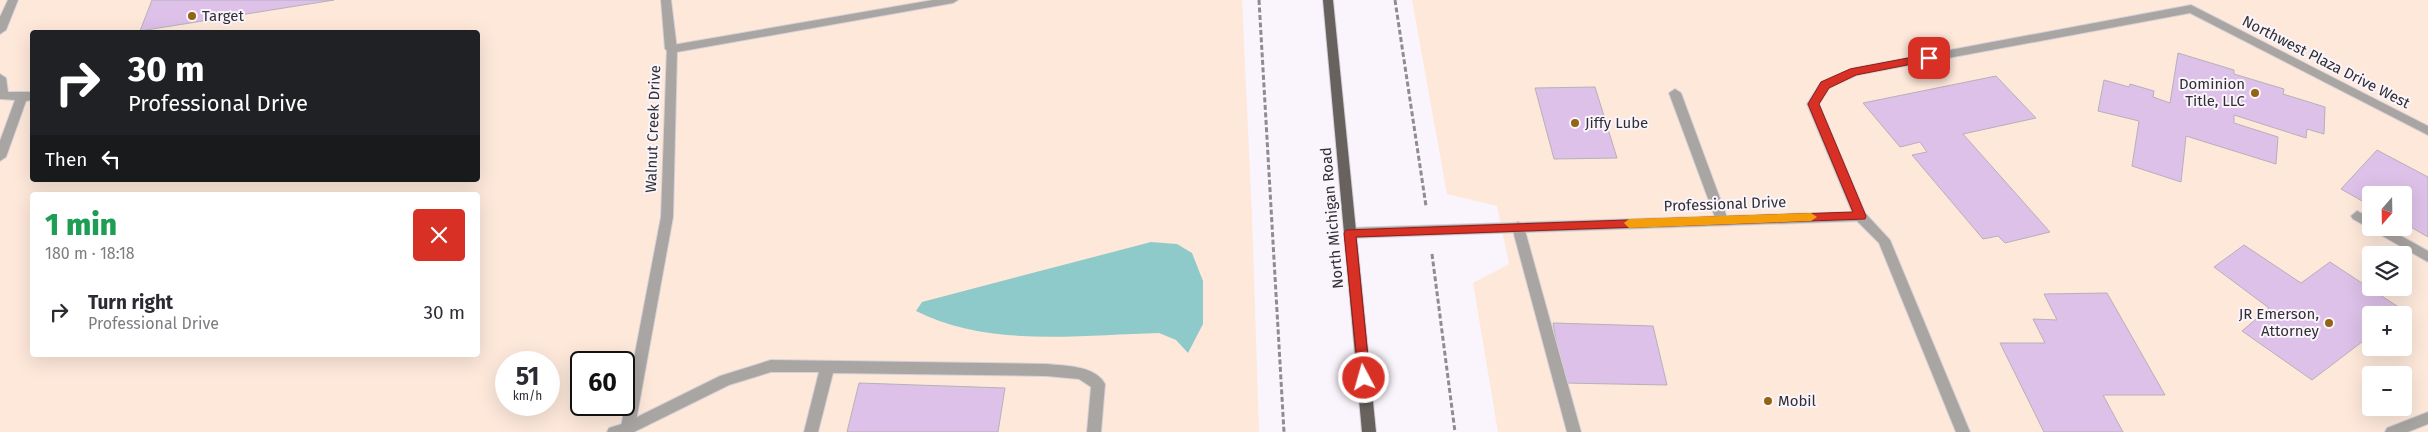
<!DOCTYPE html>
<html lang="en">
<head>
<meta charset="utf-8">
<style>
  :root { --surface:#fff; --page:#f2f2f3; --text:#2b2b33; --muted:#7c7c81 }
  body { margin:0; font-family:"Fira Sans",sans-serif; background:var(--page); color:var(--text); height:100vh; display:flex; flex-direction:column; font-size:19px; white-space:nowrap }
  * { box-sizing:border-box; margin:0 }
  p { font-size:16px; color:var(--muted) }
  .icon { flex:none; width:28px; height:28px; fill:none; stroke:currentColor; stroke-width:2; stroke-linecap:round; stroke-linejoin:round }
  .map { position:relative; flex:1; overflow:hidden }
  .drawer { position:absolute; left:30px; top:192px; width:450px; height:165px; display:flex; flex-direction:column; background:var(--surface); border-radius:5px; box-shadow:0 5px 20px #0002 }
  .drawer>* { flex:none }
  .top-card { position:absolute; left:30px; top:30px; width:450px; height:152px; border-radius:5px; box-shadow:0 5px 20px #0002; background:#202124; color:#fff; overflow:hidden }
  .needle { width:32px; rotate:200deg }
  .fabs { position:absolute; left:2362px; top:186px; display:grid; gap:10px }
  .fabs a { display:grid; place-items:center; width:50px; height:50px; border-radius:5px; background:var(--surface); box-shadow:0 5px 20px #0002; font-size:25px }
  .speed { position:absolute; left:495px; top:351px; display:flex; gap:10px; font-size:25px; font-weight:700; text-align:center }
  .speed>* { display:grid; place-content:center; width:65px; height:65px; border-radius:50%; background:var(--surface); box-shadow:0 5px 20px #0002; line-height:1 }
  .speed small { font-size:12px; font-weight:400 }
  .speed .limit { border:2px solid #111; border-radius:8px; background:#fff; color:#111 }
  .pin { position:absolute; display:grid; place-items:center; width:42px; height:42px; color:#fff; margin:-21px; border-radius:10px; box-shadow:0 2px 8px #0006 }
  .me { position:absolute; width:55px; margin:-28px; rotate:354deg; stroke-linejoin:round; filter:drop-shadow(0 0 4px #0008) }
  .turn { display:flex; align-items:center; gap:18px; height:105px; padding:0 15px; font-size:22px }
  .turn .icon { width:65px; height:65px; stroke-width:2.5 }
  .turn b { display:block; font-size:35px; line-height:42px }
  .then { display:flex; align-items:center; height:48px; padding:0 15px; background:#0003; gap:10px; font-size:19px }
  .round { display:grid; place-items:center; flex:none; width:52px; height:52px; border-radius:5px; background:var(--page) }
  .head { display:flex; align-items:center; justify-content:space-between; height:85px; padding:0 15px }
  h1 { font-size:30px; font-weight:800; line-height:38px; color:#1e9e55 }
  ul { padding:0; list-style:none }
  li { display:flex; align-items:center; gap:15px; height:70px; padding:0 15px }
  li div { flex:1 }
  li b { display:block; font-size:19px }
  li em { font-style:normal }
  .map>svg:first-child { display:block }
  .commercial { fill:#fde8da; fill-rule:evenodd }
  .water { fill:#8fcaca }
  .building { fill:#ddc1e8; stroke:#b6b1b8 }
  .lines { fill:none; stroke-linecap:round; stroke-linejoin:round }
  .lane-casing { stroke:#d6d1d8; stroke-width:2 }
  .street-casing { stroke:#d6d1d8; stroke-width:2 }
  .primary-casing { stroke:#d6d1d8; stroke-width:2 }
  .path { stroke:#8f8b90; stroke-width:3; stroke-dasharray:5 2.5; stroke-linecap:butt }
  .lane { fill:#a9a5a3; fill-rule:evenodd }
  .street { fill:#a9a5a3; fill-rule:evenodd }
  .primary { fill:#68625f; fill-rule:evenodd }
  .route { fill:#d93025; stroke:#8d1f18 }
  .slow { fill:#f59e0b }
  .poi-dot { fill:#936413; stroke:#faf5fc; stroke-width:2 }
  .labels { text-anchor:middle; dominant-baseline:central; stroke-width:4; stroke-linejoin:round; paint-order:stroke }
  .poi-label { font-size:15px; fill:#312f32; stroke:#faf5fc; text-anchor:start }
  .street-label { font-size:15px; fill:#312f32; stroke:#faf5fc }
</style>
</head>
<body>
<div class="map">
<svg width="2428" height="432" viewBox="0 0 2428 432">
  <rect width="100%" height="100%" fill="#faf5fc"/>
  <path class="commercial" d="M 0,0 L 1242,0 L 1252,215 L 1259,432 L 0,432 ZM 32,32 L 478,32 L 478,180 L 32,180 ZM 32,195 L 478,195 L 478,355 L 32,355 ZM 506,362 L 549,362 L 549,405 L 506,405 ZM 581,362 L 624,362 L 624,405 L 581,405 Z
    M 1412,0 L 2428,0 L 2428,432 L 1498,432 L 1473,283 L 1509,264 L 1497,206 L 1447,194 ZM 2371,195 L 2404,195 L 2404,228 L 2371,228 ZM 2371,255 L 2404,255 L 2404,288 L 2371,288 ZM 2371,315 L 2404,315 L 2404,348 L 2371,348 ZM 2371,375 L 2404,375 L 2404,408 L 2371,408 Z"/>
  <path class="water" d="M 1151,242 L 1177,244 L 1192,253 L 1203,281 L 1203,324 L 1188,353 L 1176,340 L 1159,333 C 1080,335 989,348 916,311 L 922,302 Z"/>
  <path class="building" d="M 152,0 L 334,0 L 140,31 Z
    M 2178,53 L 2234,70 L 2234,74 L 2284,89 L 2283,94 L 2325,107 L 2324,134 L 2307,129 L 2306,138 L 2234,115 L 2234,123 L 2278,137 L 2276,164 L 2186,136 L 2181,182 L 2132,166 L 2139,121 L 2098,111 L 2104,80 L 2129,87 L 2130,84 L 2154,91 L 2153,97 L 2170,103 Z
    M 1996,76 L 2036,118 L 1963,134 L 2050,232 L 2005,243 L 1998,236 L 1983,239 L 1912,155 L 1927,152 L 1920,142 L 1900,147 L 1863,103 Z
    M 1595,87 L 1617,158 L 1554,159 L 1535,88 Z
    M 2377,150 L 2428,177 L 2428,237 L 2404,223 L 2404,195 L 2371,195 L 2371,206 L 2341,189 Z
    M 2244,245 L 2301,283 L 2330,262 L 2403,310 L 2397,315 L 2371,315 L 2371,335 L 2312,380 L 2242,331 L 2269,308 L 2214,267 Z
    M 2107,293 L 2165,395 L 2103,395 L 2123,432 L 2044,432 L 2000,343 L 2045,343 L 2033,319 L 2057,320 L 2044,294 Z
    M 1553,323 L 1653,326 L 1667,385 L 1564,383 Z
    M 859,383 L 1005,388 L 998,432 L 847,432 Z"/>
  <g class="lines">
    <defs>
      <path id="lane" d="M 8,0 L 18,0 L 6,30 L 0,34 L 0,17 Z
        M 661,0 L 671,0 L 677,49 L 671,53 L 665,49 Z
        M 0,74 L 6,78 L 8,92 L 32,92 L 32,100 L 26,101 L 6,157 L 0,161 L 0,141 L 15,100 L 0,99 Z
        M 1675,89 L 1681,93 L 1728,220 L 1726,223 L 1718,223 L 1716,220 L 1669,93 Z
        M 2357,211 L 2371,218 L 2371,228 L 2387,228 L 2428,251 L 2428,262 L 2353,219 L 2351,216 Z
        M 1518,222 L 1522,224 L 1524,227 L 1581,432 L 1567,432 L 1512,227 L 1514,224 Z
        M 771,360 L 1046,364 C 1064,366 1095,365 1105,384 L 1101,432 L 1087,432 L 1091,387 L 1079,379 L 1046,376 L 833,373 L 818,432 L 804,432 L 819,372 L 771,372 L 729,385 L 634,432 L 607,432 L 609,428 L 625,423 L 720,376 Z
        M 2428,412 L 2428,424 L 2408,432 L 2385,432 L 2387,428 Z"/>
      <path id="street" d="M 933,0 L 958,0 L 953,3 L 677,52 L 673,217 L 634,432 L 620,432 L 661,217 L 667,46 Z
        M 2191,5 L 2428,126 L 2428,135 L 2190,13 L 1857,75 L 1829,88 L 1819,104 L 1865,213 L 1890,240 L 1970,432 L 1956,432 L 1879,243 L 1857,221 L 1350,238 L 1346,236 L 1344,233 L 1346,230 L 1350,228 L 1852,212 L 1807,104 L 1821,82 L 1854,68 Z"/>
      <path id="primary" d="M 1323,0 L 1333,0 L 1376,432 L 1362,432 Z"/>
    </defs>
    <use href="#lane" class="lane-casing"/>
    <use href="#street" class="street-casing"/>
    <use href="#primary" class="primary-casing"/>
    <path class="path" d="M 1259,0 L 1284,432
      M 1395,0 L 1426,206
      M 1432,254 L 1455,432"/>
    <use href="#lane" class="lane"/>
    <use href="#street" class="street"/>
    <use href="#primary" class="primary"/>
  </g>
  <path class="route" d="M 1929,54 L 1932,55 L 1932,60 L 1856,75 L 1829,88 L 1819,104 L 1866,216 L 1865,219 L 1356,237 L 1370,378 L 1364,383 L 1359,381 L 1344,233 L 1346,230 L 1853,212 L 1808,104 L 1821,82 L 1850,69 Z"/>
  <path class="slow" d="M 1811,213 L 1817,217 L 1811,221 L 1629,228 L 1624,223 L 1629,219 Z"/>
  <g class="poi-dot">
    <circle cx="192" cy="16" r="5"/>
    <circle cx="2255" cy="93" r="5"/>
    <circle cx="1575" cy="123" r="5"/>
    <circle cx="2329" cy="323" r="5"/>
    <circle cx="1768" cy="401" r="5"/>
  </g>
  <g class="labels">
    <g class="poi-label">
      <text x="202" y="16">Target</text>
      <text x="2245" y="84" text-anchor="end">Dominion<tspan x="2245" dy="17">Title, LLC</tspan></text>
      <text x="1585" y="123">Jiffy Lube</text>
      <text x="2319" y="314" text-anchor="end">JR Emerson,<tspan x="2319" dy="17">Attorney</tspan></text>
      <text x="1778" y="401">Mobil</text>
    </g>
    <g class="street-label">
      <text transform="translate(2326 62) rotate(27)">Northwest Plaza Drive West</text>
      <text transform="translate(653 129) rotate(-88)">Walnut Creek Drive</text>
      <text transform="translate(1725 204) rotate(-2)">Professional Drive</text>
      <text transform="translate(1332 218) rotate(-95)">North Michigan Road</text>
    </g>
  </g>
</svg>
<div class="fabs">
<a><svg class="needle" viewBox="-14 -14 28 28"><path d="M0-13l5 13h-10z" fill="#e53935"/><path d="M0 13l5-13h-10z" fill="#7c7c81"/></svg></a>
<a><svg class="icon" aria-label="layers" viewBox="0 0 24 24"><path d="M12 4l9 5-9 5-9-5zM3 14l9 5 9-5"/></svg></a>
<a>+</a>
<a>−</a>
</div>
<div class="speed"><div>51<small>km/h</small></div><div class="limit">60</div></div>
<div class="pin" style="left:1929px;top:58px;background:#d93025"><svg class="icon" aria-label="arrive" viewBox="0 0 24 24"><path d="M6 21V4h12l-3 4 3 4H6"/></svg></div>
<svg class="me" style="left:1364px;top:378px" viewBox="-20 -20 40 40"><circle r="17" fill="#d93025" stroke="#fff" stroke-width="3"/><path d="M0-11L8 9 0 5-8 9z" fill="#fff"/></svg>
<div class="top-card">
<div class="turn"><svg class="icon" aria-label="right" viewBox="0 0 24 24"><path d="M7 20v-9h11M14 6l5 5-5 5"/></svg><div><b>30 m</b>Professional Drive</div></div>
<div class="then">Then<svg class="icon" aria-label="left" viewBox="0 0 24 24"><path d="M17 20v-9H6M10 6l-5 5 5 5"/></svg></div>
</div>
<section class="drawer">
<div class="head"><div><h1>1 min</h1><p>180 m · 18:18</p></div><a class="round" style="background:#d93025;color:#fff"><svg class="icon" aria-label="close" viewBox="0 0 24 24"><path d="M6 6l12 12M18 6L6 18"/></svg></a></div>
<ul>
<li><svg class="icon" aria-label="right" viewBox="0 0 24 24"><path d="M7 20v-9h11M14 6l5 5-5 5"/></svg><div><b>Turn right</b><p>Professional Drive</p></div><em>30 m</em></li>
</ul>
</section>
</div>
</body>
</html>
